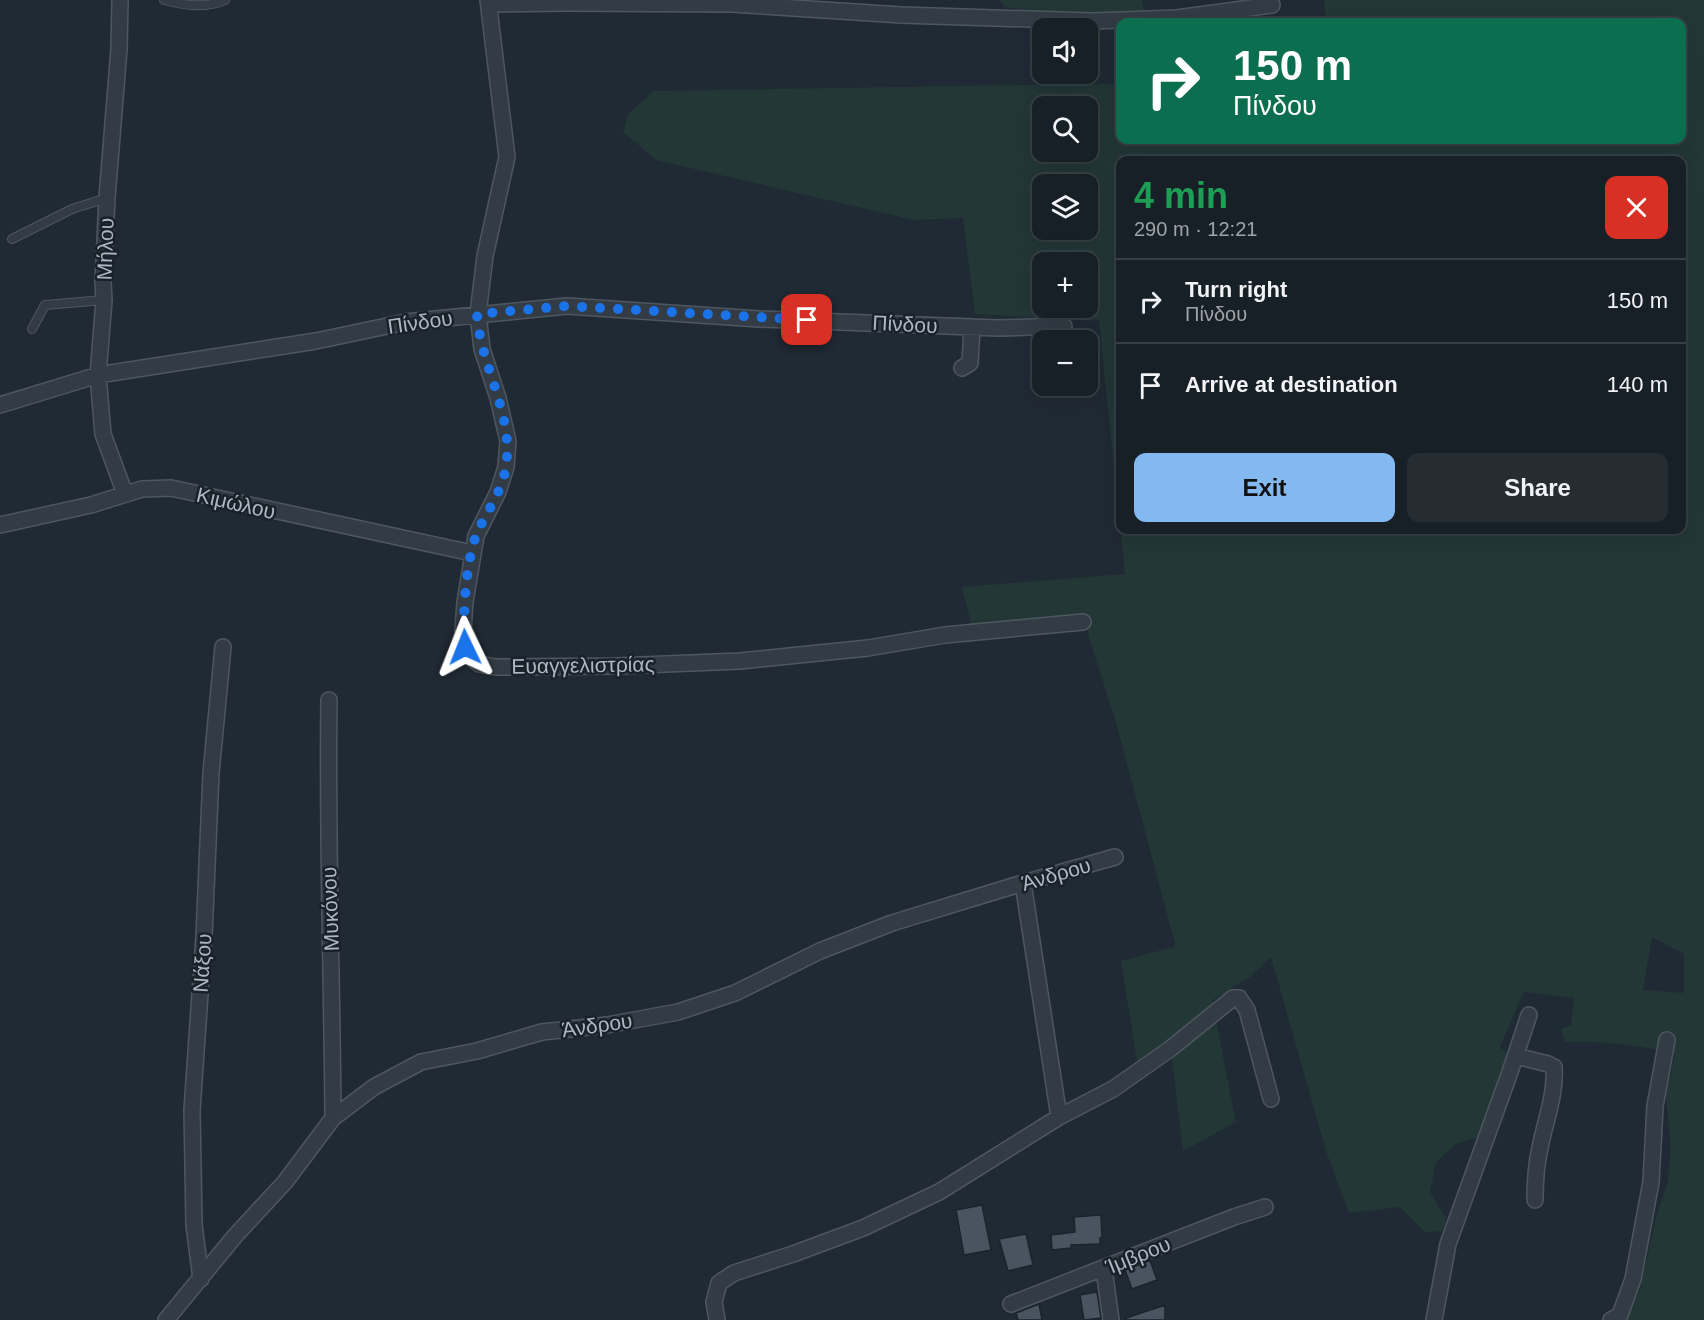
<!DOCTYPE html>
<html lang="en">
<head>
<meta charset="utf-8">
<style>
  :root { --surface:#182027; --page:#252d33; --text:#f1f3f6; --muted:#9fa3a7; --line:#363e44; --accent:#83b8f1 }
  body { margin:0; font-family:Arial,sans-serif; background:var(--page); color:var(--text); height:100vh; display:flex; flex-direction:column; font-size:22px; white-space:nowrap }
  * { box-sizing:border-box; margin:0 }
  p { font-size:20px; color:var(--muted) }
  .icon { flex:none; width:33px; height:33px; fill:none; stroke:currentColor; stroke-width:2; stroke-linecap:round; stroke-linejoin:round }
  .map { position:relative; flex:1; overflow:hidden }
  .panel { position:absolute; left:1116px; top:156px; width:570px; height:378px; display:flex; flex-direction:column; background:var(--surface); border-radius:12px; box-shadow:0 6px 24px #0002,0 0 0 2px var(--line) }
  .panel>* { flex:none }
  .guide { position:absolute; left:1116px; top:18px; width:570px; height:126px; border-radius:12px; box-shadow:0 6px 24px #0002,0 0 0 2px var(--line); background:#0b6e4f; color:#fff; overflow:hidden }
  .controls { position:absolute; left:1032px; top:18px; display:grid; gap:12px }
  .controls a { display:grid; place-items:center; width:66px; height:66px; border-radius:12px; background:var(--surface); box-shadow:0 6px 24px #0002,0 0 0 2px var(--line); font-size:30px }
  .pin { position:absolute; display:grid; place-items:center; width:51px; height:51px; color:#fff; margin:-26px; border-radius:12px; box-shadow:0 3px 9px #0006 }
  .me { position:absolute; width:66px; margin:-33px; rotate:358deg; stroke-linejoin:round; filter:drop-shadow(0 0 4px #0008) }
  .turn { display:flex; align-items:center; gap:21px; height:126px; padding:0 18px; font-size:27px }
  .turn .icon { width:78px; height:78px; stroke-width:2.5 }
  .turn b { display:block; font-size:42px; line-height:51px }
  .round { display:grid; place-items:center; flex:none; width:63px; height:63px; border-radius:12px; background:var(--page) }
  .headline { display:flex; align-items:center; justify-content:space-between; height:102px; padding:0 18px }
  h1 { font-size:36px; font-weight:800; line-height:45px; color:#1e9e55 }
  .cta { display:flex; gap:12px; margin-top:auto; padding:12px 18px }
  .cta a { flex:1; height:69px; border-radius:12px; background:var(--accent); color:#111; font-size:24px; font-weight:800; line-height:69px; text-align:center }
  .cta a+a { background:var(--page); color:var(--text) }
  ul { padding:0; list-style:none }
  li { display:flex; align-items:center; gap:18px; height:84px; padding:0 18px; border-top:2px solid var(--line) }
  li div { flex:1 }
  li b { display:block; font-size:22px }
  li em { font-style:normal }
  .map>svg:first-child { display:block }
  .green { fill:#233736; fill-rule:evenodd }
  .building { fill:#485560; stroke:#1b232b; stroke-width:1.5 }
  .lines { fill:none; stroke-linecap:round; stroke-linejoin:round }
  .service-casing { stroke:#4e5760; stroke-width:10 }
  .minor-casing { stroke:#4e5760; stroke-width:18 }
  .service { stroke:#333c45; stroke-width:8 }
  .minor { stroke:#333c45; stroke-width:15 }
  .route { stroke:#1a73e8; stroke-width:10; stroke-dasharray:0 18 }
  .labels { text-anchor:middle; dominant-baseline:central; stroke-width:5; stroke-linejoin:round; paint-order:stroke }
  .street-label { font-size:21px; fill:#adb7c2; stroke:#192129 }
</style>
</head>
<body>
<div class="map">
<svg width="1704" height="1320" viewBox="0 0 1704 1320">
  <rect width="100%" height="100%" fill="#202a34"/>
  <path class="green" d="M 999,0 L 1142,0 L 1145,14 L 1054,13 L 1005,7 Z
    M 1324,0 L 1704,0 L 1704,1320 L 1622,1320 L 1631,1311 L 1640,1289 L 1656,1218 L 1668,1181 L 1671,1149 L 1666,1095 L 1675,1054 C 1638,1045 1603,1041 1565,1042 L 1561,1029 L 1571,1025 L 1574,998 L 1524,992 L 1500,1047 L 1509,1055 L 1478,1137 L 1456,1144 L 1436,1162 L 1430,1192 L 1446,1218 L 1443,1231 L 1425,1232 L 1400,1207 L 1349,1213 L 1326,1151 L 1271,957 L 1250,977 L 1212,1001 L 1236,1122 L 1183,1151 L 1170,1043 L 1138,1067 L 1121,961 L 1173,947 L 1175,944 L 1115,719 L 1089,638 L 1086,619 L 972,627 L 962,587 L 1125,574 L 1099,321 L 975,314 L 963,218 L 914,220 L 656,160 L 623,132 L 628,114 L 654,91 L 1077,84 L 1120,84 L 1120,140 L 1682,140 L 1682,22 L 1326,22 ZM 1042,106 L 1088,106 L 1088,152 L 1042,152 ZM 1120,160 L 1682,160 L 1682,530 L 1120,530 ZM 1042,184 L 1088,184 L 1088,230 L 1042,230 ZM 1042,262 L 1088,262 L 1088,308 L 1042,308 ZM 1652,937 L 1684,954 L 1684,993 L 1643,990 Z"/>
  <path class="building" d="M 982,1205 L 991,1250 L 964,1255 L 956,1210 Z
    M 1101,1215 L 1102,1237 L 1100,1238 L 1100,1244 L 1071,1245 L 1071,1248 L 1052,1250 L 1051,1235 L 1075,1232 L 1074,1217 Z
    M 1026,1234 L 1033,1265 L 1008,1271 L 999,1239 Z
    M 1150,1260 L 1157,1280 L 1132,1289 L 1125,1270 Z
    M 1097,1292 L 1101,1318 L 1084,1320 L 1080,1295 Z
    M 1039,1304 L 1042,1320 L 1018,1320 L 1016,1313 Z
    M 1165,1305 L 1165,1320 L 1126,1320 L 1126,1318 Z"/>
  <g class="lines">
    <defs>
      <path id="service" d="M 164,0 C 184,5 205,9 225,0
        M 12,239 L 72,209 L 107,198
        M 32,329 L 45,305 L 104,300"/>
      <path id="minor" d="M 120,0 L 119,49 L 107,198 L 103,282 L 104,300 L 98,375 L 103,434 L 125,494
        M 488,0 L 507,157 L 485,256 L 478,314 L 482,349 L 498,398 L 508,441 L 506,467 L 498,492 L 476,536 L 465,602 L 463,630 L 465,647 L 470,657 L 479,664 L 496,667 L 617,666 L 740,661 L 868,648 L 945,635 L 1083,622
        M 489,4 L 568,3 L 732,4 L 901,15 L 1092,21 L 1177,18 L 1272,5
        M 962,368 L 970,363 L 972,327
        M 0,405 L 98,375 L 316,341 L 406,322 L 567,306 L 759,319 L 998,328 L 1064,326
        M 0,525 L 91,505 L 142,489 L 171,488 L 472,553
        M 329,700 C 327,839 332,978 333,1118
        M 1023,883 L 1059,1117
        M 1516,1056 L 1548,1064 L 1554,1067 C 1556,1095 1545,1121 1540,1148 C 1536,1165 1535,1183 1535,1200
        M 1104,1269 L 1111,1320
        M 201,1279 L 194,1225 L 192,1110 L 204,936 L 211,773 L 223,647
        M 1011,1304 L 1234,1217 L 1265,1207
        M 166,1320 L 235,1236 L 285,1182 L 333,1118 L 374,1087 L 421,1062 L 477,1051 L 542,1032 L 607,1025 L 678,1012 L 735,993 L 820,951 L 892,923 L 1023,883 L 1115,857
        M 717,1320 L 714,1302 L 719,1283 L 734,1273 L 793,1254 L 863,1228 L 939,1192 L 1059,1117 L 1113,1089 L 1170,1049 L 1233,998 L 1239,998 L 1247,1010 L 1271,1099
        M 1434,1320 L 1448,1244 L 1510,1072 L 1529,1015
        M 1611,1320 L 1620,1315 L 1633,1279 L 1651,1182 L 1655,1106 L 1667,1040"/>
    </defs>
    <use href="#service" class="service-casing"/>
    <use href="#minor" class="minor-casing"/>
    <use href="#service" class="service"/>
    <use href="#minor" class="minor"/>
  </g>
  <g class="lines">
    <path class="route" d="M 465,647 C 462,618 466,560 477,533 C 487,511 503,490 506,466 C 514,414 480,365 477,314 L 567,306 L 807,320"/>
  </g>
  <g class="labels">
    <g class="street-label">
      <text transform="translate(105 249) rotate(-88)">Μήλου</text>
      <text transform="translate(420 322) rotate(-8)">Πίνδου</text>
      <text transform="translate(905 324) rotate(3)">Πίνδου</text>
      <text transform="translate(236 503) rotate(13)">Κιμώλου</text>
      <text transform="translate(583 665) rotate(-1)">Ευαγγελιστρίας</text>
      <text transform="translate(1056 874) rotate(-16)">Άνδρου</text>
      <text transform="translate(330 909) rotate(-92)">Μυκόνου</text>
      <text transform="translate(202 963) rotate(-86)">Νάξου</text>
      <text transform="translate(597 1025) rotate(-8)">Άνδρου</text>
      <text transform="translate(1138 1255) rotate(-22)">Ίμβρου</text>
    </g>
  </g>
</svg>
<div class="controls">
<a><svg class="icon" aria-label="sound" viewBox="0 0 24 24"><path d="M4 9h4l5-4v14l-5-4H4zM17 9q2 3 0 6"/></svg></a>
<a><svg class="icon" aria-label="search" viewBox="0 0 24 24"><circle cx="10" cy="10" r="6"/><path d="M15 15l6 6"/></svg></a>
<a><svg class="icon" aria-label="layers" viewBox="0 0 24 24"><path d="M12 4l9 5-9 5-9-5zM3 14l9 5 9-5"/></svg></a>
<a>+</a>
<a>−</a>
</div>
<div class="pin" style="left:807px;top:320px;background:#d93025"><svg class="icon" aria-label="arrive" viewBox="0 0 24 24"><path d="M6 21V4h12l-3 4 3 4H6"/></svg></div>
<svg class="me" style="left:465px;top:647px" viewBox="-20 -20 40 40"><path d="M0-17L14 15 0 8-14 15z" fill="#1a73e8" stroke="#fff" stroke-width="4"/></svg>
<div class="guide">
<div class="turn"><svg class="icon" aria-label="right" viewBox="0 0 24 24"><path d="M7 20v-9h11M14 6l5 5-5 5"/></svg><div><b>150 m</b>Πίνδου</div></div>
</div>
<section class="panel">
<div class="headline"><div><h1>4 min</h1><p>290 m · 12:21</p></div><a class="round" style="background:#d93025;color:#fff"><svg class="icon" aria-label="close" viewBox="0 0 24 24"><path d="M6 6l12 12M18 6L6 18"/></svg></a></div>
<ul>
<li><svg class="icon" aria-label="right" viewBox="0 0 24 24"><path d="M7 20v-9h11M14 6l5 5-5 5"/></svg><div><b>Turn right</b><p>Πίνδου</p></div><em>150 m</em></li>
<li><svg class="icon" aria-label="arrive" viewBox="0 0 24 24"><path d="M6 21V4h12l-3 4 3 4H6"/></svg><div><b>Arrive at destination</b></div><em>140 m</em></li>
</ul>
<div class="cta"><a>Exit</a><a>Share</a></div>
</section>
</div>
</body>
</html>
